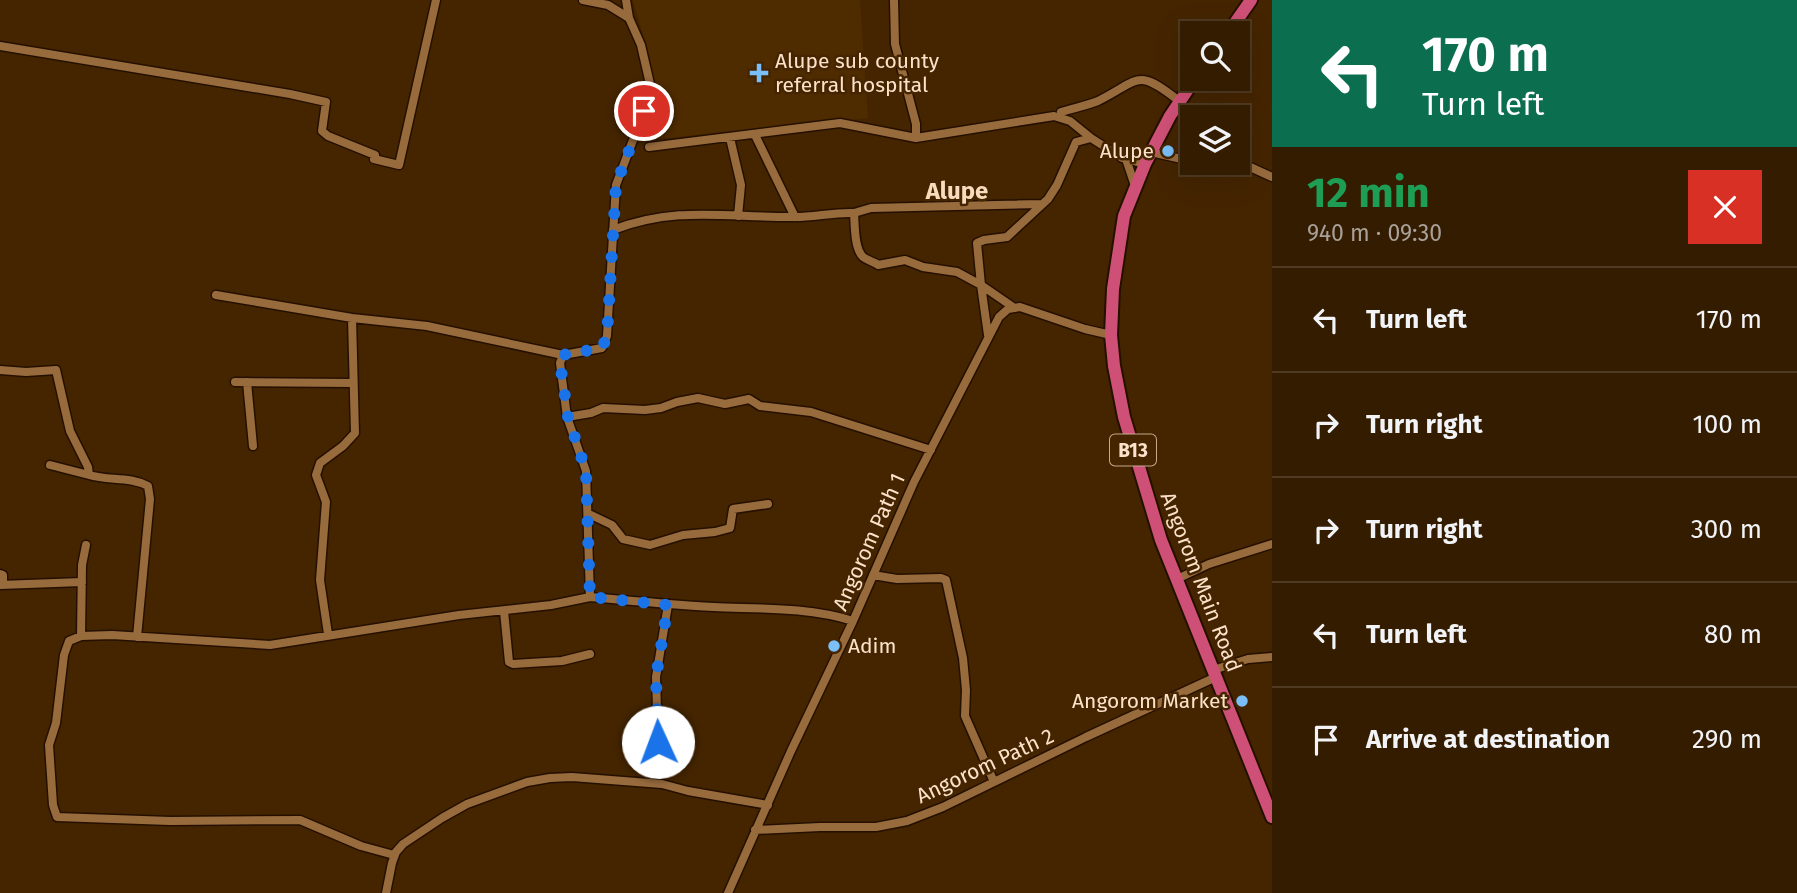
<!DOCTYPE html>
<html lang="en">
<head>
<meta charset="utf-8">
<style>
  :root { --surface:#341c00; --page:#3f290f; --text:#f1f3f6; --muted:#a9a199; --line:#4e3a22 }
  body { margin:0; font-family:"Fira Sans",sans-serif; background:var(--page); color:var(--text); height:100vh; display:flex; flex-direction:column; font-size:26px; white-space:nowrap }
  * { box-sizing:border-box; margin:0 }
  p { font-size:23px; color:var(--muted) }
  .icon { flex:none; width:38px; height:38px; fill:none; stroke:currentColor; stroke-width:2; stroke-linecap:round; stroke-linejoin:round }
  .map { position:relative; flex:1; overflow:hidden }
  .side { display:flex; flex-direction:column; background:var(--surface); width:525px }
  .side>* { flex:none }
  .hud { background:#0b6e4f; color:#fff; overflow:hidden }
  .fabs { position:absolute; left:1180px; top:21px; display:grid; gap:14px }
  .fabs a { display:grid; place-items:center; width:70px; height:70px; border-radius:0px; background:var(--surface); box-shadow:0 7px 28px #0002,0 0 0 2px var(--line); font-size:35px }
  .pin { position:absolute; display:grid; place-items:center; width:60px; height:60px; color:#fff; margin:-30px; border:4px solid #fff; border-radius:50%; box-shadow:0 2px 7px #0007 }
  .me { position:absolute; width:77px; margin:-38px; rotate:358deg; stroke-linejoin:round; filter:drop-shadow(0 0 5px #0008) }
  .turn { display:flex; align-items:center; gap:24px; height:147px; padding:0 35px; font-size:32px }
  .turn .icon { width:91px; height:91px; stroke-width:2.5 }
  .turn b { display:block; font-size:49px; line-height:60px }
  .round { display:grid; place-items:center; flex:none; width:74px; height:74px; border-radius:0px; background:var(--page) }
  .summary { display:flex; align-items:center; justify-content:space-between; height:119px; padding:0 35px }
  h1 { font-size:42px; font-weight:700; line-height:52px; color:#1e9e55 }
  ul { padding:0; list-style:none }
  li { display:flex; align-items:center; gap:21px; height:105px; padding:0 35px; border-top:2px solid var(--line) }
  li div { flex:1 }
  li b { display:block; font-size:26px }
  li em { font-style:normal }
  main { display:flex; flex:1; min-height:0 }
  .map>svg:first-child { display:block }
  .built { fill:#4f2b00 }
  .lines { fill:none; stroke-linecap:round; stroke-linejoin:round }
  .minor-casing { stroke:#251000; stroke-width:11 }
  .highway-casing { stroke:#251000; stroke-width:16 }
  .minor { stroke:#986b3d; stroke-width:8 }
  .highway { stroke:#cf5076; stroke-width:12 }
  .route { stroke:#1a73e8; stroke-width:12; stroke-dasharray:0 21.6 }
  .poi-dot { fill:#7abff8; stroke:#452500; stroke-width:2.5 }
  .labels { text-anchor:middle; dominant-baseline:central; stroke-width:5; stroke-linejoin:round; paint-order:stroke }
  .shield { fill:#452500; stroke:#c5a98d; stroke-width:2 }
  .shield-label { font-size:19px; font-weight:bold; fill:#fce2ca }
  .poi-label { font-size:21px; fill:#fce2ca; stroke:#452500; text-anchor:start }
  .street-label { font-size:21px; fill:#fce2ca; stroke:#452500 }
  .quarter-label { font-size:24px; font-weight:bold; fill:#f9dbbe; stroke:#452500 }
</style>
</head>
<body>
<main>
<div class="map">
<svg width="1272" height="893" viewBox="0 0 1272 893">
  <rect width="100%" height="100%" fill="#452500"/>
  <path class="built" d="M 633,0 L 860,0 L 868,118 L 646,140 L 643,127 L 654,87 L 650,59 Z"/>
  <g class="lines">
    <defs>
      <path id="minor" d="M 583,0 L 608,5 L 629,18
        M 626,0 L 629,18 L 641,45 L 650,84 L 644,111 L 616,185 L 607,336 L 602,348 L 563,355 L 560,363 L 567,417 L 586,471 L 590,597 C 632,601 673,605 714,607 C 761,609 808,607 853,621
        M 894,0 L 895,44 L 916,124 L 916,138
        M 0,46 L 290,94 L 326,102 L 322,131 L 328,136 L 375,155 L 374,159 L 399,165 L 436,0
        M 1061,112 C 1073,108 1086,106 1098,101 C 1140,80 1136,67 1179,101
        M 755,135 L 795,217
        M 730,138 L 741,185 L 738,216
        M 649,147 L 840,123 L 916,138 L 1054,116 L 1070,121 L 1091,138
        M 1151,152 L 1186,160 L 1199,167 L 1221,163
        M 1126,159 L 1135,186
        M 1237,161 L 1272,177
        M 854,213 L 871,208 L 1042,204
        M 613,230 C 677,205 729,218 795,217 C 815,217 834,212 854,213 C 855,225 854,248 863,257 C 868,261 873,261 878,265 L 905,260 L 923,267 L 957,272 L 981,285 L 988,335
        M 216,295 L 352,318 L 427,326 L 563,355
        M 1013,307 L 981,285 L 977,243 L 984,240 L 1007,237 L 1048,199 L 1057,185 L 1076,142 L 1091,138 L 1122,158 L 1145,164
        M 0,370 L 26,372 L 56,370 L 70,431 L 88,467 L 89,475 C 109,481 129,476 148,486 L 150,499 L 137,637
        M 235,382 L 353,383
        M 247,382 L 253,446
        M 567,417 L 591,413 L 603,408 L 645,410 L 661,408 L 677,402 L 698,398 L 725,404 L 749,399 L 760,406 L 811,412 L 931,450
        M 50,465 L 89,475
        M 589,514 L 612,525 L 623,539 L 650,545 L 683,535 L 715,532 L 730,528 L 733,509 L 768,504
        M 0,574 L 3,575 L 3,585
        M 873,575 L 897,579 L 941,578 L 946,580 L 963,658 L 966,690 L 965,716 L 994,782
        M 1177,579 L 1209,564 L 1272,544
        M 0,585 L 82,582
        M 504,611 L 509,662 L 513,664 L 562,661 L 590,654
        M 328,634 L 320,580 L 326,502 L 316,475 L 320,463 L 343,446 L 355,433 L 352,318
        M 81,636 L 82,565 L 86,545
        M 1213,670 L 1248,659 L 1272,657
        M 658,742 L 656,677 L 668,605
        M 755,830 L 820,827 L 876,827 L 907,821 L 943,807 L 1086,737 L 1216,677
        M 394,855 L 361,846 L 300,820 L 170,821 L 57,817 L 53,805 L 49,745 L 56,723 L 64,655 L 69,641 L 81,636 L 112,635 L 270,645 L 459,615 L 551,605 L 590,597
        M 386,893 L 392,863 L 396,852 L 403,844 L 442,818 L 467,804 L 527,782 L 550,778 L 572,777 L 662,784 L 688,791 L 768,805
        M 728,893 L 791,751 L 853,621 L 914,482 L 999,317 L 1008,309 L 1020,307 L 1085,329 L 1111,335"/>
      <path id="highway" d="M 1228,33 L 1251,0
        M 1195,79 L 1170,116 L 1145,164 L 1124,216 L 1113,289 L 1111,335 L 1114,366 L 1124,417 L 1161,540 L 1272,817"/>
    </defs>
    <use href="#minor" class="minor-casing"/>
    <use href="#highway" class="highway-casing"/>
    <use href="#minor" class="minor"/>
    <use href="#highway" class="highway"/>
  </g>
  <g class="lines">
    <path class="route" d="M 644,111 L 616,185 L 607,336 L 602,348 L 563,355 L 560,363 L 568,417 L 586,471 L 590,597 L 668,605 L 656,677 L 658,742"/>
  </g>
  <g class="poi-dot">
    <path d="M755.5 62.5h7v7h7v7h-7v7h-7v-7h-7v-7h7z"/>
    <circle cx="1168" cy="151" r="7"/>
    <circle cx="834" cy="646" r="7"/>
    <circle cx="1242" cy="701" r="7"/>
  </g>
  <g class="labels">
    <rect class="shield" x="1110" y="434.5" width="46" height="31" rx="5"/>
    <g class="shield-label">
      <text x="1133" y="450">B13</text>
    </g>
    <g class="poi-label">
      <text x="775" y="61">Alupe sub county<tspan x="775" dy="24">referral hospital</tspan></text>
      <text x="1154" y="151" text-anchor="end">Alupe</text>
      <text x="848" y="646">Adim</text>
      <text x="1228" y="701" text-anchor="end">Angorom Market</text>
    </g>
    <g class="street-label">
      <text transform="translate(869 542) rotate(-66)">Angorom Path 1</text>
      <text transform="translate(1201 582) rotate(69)">Angorom Main Road</text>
      <text transform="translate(985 766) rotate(-25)">Angorom Path 2</text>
    </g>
    <g class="quarter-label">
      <text x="957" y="191">Alupe</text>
    </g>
  </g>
</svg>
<div class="fabs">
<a><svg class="icon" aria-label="search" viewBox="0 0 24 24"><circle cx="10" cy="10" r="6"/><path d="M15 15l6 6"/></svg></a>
<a><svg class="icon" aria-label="layers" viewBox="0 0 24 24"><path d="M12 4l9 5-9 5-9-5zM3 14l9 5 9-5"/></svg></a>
</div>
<div class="pin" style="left:644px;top:111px;background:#d93025"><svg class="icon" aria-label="arrive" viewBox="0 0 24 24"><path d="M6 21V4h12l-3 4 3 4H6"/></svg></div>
<svg class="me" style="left:658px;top:742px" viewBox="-20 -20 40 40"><circle r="19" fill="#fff"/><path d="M0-13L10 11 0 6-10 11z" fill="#1a73e8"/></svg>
</div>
<section class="side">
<div class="hud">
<div class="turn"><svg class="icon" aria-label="left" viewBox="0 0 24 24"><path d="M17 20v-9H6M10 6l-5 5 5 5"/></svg><div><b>170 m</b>Turn left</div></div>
</div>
<div class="summary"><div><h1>12 min</h1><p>940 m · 09:30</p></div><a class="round" style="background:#d93025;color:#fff"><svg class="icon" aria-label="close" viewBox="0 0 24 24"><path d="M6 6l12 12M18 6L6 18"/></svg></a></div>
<ul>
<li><svg class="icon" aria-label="left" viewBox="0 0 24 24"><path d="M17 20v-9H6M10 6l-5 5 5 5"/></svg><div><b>Turn left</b></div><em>170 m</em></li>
<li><svg class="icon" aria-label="right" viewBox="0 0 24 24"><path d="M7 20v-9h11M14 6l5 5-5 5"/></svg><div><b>Turn right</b></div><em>100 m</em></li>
<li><svg class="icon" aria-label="right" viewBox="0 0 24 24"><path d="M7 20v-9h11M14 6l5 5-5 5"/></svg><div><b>Turn right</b></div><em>300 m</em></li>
<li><svg class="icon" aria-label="left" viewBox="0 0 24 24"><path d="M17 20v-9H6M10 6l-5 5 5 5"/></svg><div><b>Turn left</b></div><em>80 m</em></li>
<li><svg class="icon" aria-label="arrive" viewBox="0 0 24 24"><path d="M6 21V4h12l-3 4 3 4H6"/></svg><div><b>Arrive at destination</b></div><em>290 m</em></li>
</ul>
</section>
</main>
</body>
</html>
